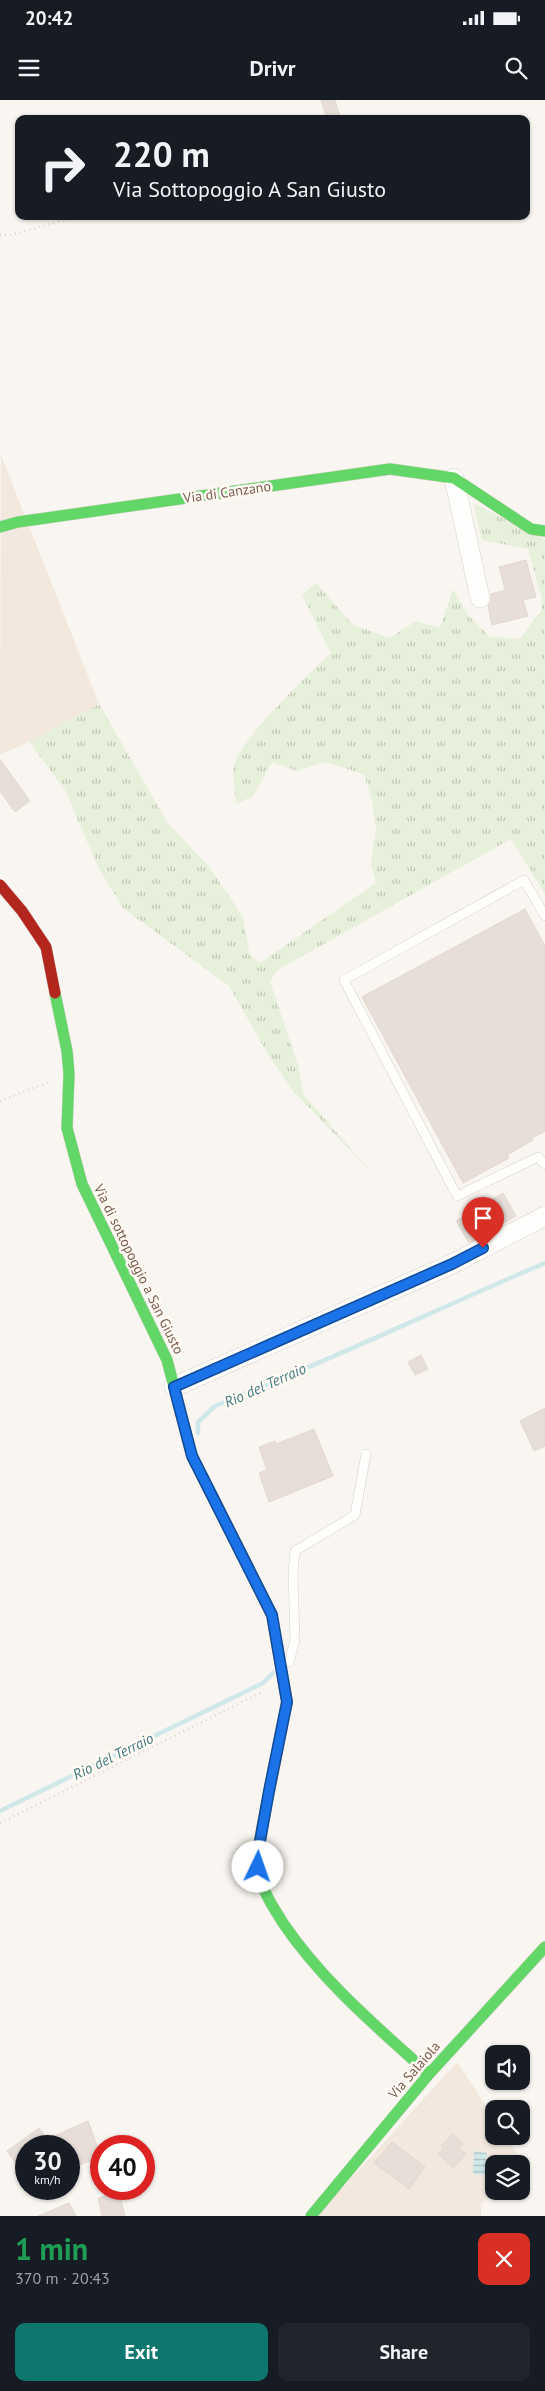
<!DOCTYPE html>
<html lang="en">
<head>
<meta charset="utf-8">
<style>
  :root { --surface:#171b24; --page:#20242c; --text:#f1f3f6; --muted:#9ea1a6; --accent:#0f766e }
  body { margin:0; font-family:"PT Sans",sans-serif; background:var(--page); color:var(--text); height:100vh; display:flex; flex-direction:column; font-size:19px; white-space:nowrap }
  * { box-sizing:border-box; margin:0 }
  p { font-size:16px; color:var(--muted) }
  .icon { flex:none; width:28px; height:28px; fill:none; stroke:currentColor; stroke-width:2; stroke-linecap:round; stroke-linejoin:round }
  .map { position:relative; height:2116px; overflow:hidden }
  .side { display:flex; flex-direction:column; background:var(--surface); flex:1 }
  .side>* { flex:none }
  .top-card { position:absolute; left:15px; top:15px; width:515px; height:105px; border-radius:10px; box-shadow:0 1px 4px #0004; background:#171b24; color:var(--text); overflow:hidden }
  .tools { position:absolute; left:485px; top:1945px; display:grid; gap:10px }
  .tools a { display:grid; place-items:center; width:45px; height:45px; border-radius:10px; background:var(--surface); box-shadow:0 1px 4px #0004; font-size:25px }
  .speed { position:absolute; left:15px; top:2035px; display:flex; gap:10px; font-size:25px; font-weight:700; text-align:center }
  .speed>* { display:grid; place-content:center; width:65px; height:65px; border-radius:50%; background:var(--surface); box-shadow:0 1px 4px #0004; line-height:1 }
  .speed small { font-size:12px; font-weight:400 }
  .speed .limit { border:8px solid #d22; background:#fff; color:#111 }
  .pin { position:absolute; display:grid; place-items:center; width:42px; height:42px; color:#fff; margin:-51px -21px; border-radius:50% 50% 50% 0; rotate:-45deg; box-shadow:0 0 5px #0007 }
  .pin .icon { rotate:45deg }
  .me { position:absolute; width:55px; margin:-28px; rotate:3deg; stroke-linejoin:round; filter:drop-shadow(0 0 4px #0008) }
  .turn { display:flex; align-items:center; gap:18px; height:105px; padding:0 15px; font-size:22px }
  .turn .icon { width:65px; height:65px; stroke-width:2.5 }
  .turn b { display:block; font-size:35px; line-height:42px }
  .round { display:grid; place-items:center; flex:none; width:52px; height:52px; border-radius:10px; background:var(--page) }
  .summary { display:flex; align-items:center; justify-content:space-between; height:85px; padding:0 15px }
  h1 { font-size:30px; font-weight:700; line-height:38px; color:#1e9e55 }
  .action { display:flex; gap:10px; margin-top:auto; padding:10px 15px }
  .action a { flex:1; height:58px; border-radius:10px; background:var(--accent); color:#fff; font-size:20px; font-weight:700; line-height:58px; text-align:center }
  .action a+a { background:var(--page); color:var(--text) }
  .status { display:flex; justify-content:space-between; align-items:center; height:35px; padding:0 25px; background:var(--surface); direction:ltr }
  .status svg { height:14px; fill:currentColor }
  header { display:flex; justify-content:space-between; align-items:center; height:65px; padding:0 15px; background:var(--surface); font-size:22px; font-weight:700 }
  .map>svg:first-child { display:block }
  .residential { fill:#f2e8de }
  .grass { fill:url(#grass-tufts) }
  .water { fill:url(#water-rules) }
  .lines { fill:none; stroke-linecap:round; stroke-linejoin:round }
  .stream { stroke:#d0e8ea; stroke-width:4.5 }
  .building { fill:#e6ded7; stroke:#e2d8d2 }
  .lane-casing { stroke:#d7d1cb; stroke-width:10 }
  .street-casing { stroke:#d7d1cb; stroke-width:20 }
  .fast-casing { stroke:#d9d2cb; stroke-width:12 }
  .slow-casing { stroke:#d9d2cb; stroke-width:12 }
  .jam-casing { stroke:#d9d2cb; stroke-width:12 }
  .path { stroke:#dcd5d0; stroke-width:2.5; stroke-dasharray:1 4; stroke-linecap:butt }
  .lane { stroke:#fefefd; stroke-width:9 }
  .street { stroke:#fefefd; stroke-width:19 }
  .fast { stroke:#63d668; stroke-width:11 }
  .slow { stroke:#ff974d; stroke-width:11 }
  .jam { stroke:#b3261e; stroke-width:11 }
  .route-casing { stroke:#114b97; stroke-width:12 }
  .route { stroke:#1a73e8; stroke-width:9 }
  .labels { text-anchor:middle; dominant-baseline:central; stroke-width:5; stroke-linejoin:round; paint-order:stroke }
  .street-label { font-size:14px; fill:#7a5c4d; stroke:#fffaf3 }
  .water-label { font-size:15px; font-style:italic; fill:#437c86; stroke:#fffaf3 }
</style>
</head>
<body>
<div class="status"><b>20:42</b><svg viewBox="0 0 49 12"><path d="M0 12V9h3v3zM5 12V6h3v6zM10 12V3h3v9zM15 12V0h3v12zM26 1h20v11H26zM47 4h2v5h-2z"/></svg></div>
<header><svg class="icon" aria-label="menu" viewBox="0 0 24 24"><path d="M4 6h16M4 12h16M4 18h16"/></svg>Drivr<svg class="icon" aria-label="search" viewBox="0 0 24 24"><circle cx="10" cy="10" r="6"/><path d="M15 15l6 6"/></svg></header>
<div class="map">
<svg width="545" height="2116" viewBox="0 0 545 2116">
  <defs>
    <pattern id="grass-tufts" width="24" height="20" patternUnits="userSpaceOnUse" patternTransform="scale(1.25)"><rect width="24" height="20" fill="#e7f0db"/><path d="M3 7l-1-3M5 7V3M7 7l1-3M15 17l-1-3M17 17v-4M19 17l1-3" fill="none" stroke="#c0c6b4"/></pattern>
    <pattern id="water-rules" width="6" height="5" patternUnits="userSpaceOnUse" patternTransform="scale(1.25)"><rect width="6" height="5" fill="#d0e8ea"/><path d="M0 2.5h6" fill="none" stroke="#aebfc0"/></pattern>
  </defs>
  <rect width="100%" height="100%" fill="#f9f5f0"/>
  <path class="residential" d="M 1,355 L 99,604 L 29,642 L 0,655 Z
    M 457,1962 L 494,2018 L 494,2036 L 506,2036 L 523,2063 L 521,2069 L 521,2064 L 494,2064 L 494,2091 L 499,2091 L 481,2104 L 481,2116 L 317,2116 Z"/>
  <path class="grass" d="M 473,403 L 545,440 L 545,794 L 511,739 L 279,869 L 270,881 L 298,965 L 303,994 L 373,1074 L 294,992 L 269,956 L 229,886 L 123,808 L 98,767 L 65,690 L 29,642 L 99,604 L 167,722 L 210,768 L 243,817 L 250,856 L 260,863 L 376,783 L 371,763 L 376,729 L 372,700 L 364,674 L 325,662 L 297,671 L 272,662 L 253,696 L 236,704 C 235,692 232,678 234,666 C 236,644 312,570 331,553 L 302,495 L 316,483 L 353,525 L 390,538 L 416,521 L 440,528 L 453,489 L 468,515 L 490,537 L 520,539 L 542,510 L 542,499 L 528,449 L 482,440 Z"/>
  <path class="water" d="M 474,2051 L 487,2053 L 485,2075 L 473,2074 Z"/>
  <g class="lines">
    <path class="stream" d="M 198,1333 L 198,1322 L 215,1306 C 327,1262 435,1210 545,1163
      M 0,1711 L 263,1583 L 273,1573"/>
  </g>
  <path class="building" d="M 321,0 L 335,0 L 341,19 L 327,19 Z
    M 526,460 L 536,497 L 523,500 L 528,516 L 492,525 L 488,506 L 491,501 L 491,494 L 505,490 L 499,467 Z
    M 0,659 L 30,701 L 15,712 L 0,691 Z
    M 525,809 L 545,846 L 545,1031 L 532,1038 L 533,1040 L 507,1055 L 509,1058 L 463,1083 L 362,897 Z
    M 503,1093 L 516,1116 L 469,1143 L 456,1121 Z
    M 421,1255 L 428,1269 L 415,1275 L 408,1262 Z
    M 545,1308 L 545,1346 L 534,1351 L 520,1321 Z
    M 314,1329 L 333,1376 L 269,1402 L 259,1373 L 267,1370 L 259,1347 L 275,1341 L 276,1344 Z
    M 88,2021 L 101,2056 L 72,2068 L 69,2060 L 69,2046 L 26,2046 L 26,2077 L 7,2051 L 39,2028 L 47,2039 Z
    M 453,2034 L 463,2044 L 459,2048 L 466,2054 L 453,2068 L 438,2054 L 444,2048 L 441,2046 Z
    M 392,2042 L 425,2067 L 409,2089 L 374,2063 Z
    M 119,2093 L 125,2116 L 102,2116 L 98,2098 Z
    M 69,2103 L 76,2116 L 38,2116 Z"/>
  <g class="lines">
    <defs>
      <path id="lane" d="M 545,816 L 524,780 L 344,880 L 457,1096 L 538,1057 L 545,1064
        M 289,1562 L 295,1540 L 293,1473 L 295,1451 L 355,1415 L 366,1354"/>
      <path id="street" d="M 454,378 L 480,498
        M 174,1287 L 452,1164 L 545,1116"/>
      <path id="fast" d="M 0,427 L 18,422 L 390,369 L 454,378 L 531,429 L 545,431
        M 55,893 L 67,951 L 69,974 L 67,1028 L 82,1084 L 167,1260 L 192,1356 L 213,1397
        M 270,1688 C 265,1716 255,1747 260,1775 C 263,1793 274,1808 283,1823 C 323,1882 377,1927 429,1974
        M 311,2116 L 429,1974 L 545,1847"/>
      <path id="slow" d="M 213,1397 L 272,1515 L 287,1602 L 270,1688"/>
      <path id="jam" d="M 0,785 L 22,811 L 46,847 L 55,893"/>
    </defs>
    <use href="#lane" class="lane-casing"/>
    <use href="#street" class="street-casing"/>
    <use href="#fast" class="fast-casing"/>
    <use href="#slow" class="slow-casing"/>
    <use href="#jam" class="jam-casing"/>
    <path class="path" d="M 0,135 L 10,135 L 80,116
      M 0,1001 L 49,982
      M 0,1723 L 264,1591"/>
    <use href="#lane" class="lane"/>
    <use href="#street" class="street"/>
    <use href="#fast" class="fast"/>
    <use href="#slow" class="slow"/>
    <use href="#jam" class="jam"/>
  </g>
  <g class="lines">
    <defs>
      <path id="route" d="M 258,1767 L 259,1747 L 269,1691 L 287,1602 L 272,1515 L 192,1356 L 174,1287 L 452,1164 L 483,1148"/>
    </defs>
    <use href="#route" class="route-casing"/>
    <use href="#route" class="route"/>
  </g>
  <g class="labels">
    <g class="street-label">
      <text transform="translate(227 392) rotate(-8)">Via di Canzano</text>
      <text transform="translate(139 1169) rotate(64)">Via di sottopoggio a San Giusto</text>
      <text transform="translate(414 1970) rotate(-49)">Via Salaiola</text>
    </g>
    <g class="water-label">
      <text transform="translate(265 1285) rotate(-24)">Rio del Terraio</text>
      <text transform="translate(113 1656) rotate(-26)">Rio del Terraio</text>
    </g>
  </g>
</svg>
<div class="tools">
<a><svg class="icon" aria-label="sound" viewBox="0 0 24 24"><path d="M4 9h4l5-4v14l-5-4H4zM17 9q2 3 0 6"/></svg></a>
<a><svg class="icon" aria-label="search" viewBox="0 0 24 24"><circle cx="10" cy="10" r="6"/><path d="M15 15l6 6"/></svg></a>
<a><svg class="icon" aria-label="layers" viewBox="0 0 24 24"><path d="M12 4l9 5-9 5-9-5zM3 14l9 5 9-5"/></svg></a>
</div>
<div class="speed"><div>30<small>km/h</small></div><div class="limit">40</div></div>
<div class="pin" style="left:483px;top:1148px;background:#d93025"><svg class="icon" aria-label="arrive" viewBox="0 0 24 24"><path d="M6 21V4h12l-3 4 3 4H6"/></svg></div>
<svg class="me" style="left:258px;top:1767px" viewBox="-20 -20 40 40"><circle r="19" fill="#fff"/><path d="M0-13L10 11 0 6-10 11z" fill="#1a73e8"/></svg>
<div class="top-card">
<div class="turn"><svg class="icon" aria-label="right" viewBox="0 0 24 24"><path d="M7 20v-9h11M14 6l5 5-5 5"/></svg><div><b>220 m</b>Via Sottopoggio A San Giusto</div></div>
</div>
</div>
<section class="side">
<div class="summary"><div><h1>1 min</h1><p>370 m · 20:43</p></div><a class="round" style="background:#d93025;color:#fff"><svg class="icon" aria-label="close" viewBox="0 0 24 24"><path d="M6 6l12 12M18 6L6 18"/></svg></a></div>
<div class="action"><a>Exit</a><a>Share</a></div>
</section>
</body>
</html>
